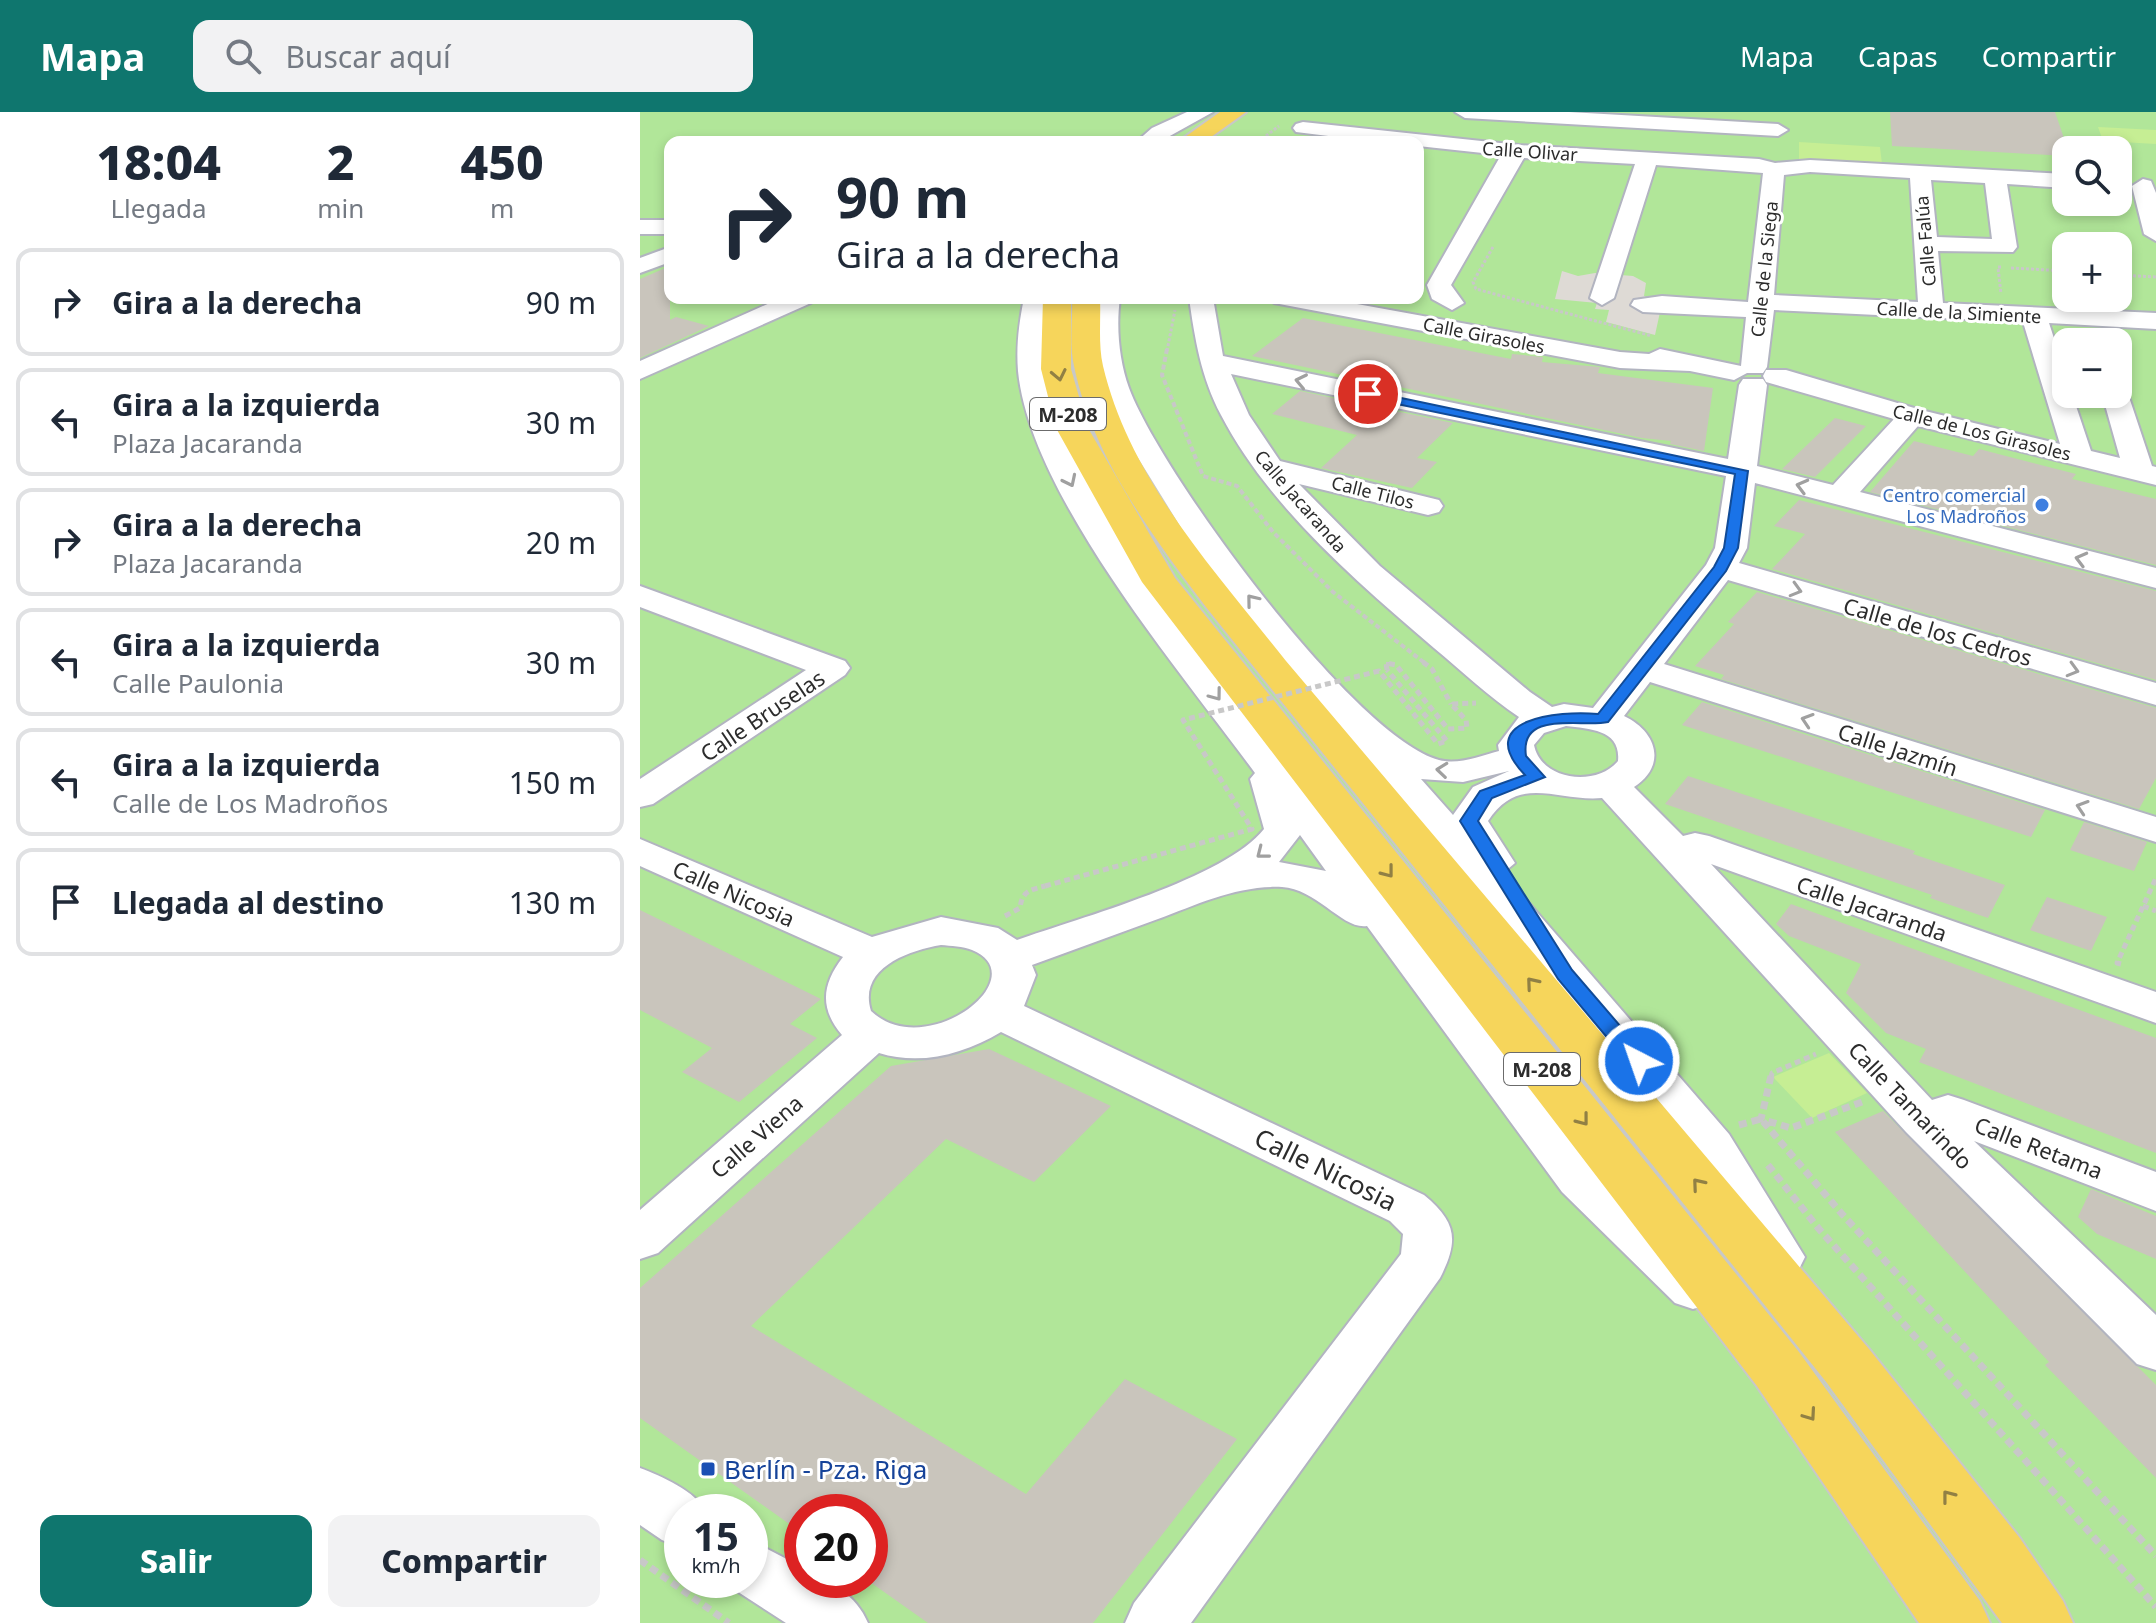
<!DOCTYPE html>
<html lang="es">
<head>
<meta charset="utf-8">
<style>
  :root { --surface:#fff; --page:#f2f2f3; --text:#1f2937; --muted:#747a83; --line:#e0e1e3; --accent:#0f766e }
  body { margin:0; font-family:"Noto Sans",sans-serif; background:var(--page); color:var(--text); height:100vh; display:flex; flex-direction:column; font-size:30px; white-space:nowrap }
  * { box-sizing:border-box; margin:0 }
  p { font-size:26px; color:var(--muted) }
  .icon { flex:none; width:44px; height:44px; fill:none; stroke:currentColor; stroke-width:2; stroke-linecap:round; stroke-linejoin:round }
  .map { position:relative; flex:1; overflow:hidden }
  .sheet { display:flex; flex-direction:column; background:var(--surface); width:640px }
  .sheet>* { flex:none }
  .guide { position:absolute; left:24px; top:24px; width:760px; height:168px; border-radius:16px; box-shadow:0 4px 12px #0003; background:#fff; color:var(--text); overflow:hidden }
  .tools { position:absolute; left:1412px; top:24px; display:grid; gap:16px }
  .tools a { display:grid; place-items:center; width:80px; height:80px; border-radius:16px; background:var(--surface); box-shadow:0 4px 12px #0003; font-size:40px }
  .speed { position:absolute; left:24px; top:1382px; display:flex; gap:16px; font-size:40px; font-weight:700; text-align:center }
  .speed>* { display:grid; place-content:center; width:104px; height:104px; border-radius:50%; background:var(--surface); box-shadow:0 4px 12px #0003; line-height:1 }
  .speed small { font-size:20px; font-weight:400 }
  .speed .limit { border:12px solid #d22; background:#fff; color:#111 }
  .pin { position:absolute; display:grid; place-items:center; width:68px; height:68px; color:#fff; margin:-34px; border:4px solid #fff; border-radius:50%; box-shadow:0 2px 8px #0007 }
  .me { position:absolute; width:88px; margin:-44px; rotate:319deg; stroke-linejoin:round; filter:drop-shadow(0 0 6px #0008) }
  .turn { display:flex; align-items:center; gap:28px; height:168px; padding:0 40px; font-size:36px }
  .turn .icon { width:104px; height:104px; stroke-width:2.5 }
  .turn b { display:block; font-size:56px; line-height:68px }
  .eta { display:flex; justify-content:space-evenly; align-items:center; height:136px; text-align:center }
  .eta b { font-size:48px; font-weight:800; line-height:56px }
  .button { display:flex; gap:16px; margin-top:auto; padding:16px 40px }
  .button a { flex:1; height:92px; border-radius:16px; background:var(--accent); color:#fff; font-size:32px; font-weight:800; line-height:92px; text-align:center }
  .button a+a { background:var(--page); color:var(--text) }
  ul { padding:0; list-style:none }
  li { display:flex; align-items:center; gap:24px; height:108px; margin:0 16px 12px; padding:0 24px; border:4px solid var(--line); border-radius:16px }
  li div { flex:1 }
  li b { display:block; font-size:30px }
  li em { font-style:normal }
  header { display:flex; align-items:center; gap:48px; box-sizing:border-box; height:112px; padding:0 40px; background:var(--accent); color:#fff }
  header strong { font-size:38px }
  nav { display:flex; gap:44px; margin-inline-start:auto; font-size:28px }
  .search { width:560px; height:72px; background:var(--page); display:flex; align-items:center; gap:20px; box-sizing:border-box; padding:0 28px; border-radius:16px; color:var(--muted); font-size:30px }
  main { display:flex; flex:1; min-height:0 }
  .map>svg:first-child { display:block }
  .green { fill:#b1e699; fill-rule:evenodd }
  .pitch { fill:#c6ee94 }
  .plaza { fill:#dedad5 }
  .building { fill:#c9c5bc }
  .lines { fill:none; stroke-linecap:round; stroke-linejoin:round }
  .minor-casing { stroke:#b2b4c0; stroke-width:4 }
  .major-casing { stroke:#c8c8c8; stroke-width:4 }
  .path-far3 { stroke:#c8c8c8; stroke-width:3; stroke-dasharray:3 2; stroke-linecap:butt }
  .path-far2 { stroke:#c8c8c8; stroke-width:4; stroke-dasharray:5 3; stroke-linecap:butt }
  .path-far1 { stroke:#c8c8c8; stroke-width:5; stroke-dasharray:6 4; stroke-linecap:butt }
  .path { stroke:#c8c8c8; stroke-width:7; stroke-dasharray:8 5; stroke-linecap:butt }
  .minor { fill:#fff; fill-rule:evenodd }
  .major { fill:#f6d55b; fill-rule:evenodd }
  .path-bridge { stroke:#c8c8c8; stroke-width:5; stroke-dasharray:6 4; stroke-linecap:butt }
  .oneway { stroke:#918044 }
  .oneway2 { stroke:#a0a0a0 }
  .route { fill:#1a73e8; stroke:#114b97; stroke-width:2 }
  .shop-dot { fill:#3f7fe0; stroke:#fff; stroke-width:3 }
  .transit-dot { fill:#1a4fb4; stroke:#fff; stroke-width:3 }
  .labels { text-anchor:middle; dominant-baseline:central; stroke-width:6; stroke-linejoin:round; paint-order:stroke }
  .far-street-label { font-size:18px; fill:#2c2c2c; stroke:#fff }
  .far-shop-label { font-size:18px; fill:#366cbe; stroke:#fff; text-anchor:end }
  .shield { fill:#fff; stroke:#6b6b6b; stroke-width:2 }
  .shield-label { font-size:20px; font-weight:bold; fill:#2c2c2c }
  .street-label { font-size:22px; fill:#2c2c2c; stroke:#fff }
  .near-street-label { font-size:26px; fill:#2c2c2c; stroke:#fff }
  .near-transit-label { font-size:26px; fill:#164399; stroke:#fff; text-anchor:start }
</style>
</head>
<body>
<header>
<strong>Mapa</strong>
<div class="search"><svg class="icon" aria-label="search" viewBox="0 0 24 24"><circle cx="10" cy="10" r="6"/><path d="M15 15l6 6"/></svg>Buscar aquí</div>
<nav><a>Mapa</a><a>Capas</a><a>Compartir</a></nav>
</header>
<main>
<section class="sheet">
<div class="eta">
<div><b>18:04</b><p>Llegada</p></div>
<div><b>2</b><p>min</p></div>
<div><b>450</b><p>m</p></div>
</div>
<ul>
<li><svg class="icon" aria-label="right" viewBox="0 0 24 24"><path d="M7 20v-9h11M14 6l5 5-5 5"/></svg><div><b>Gira a la derecha</b></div><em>90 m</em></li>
<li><svg class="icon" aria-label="left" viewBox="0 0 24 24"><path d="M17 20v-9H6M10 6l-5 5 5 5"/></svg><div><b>Gira a la izquierda</b><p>Plaza Jacaranda</p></div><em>30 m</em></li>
<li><svg class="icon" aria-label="right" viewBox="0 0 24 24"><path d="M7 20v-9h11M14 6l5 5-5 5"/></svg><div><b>Gira a la derecha</b><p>Plaza Jacaranda</p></div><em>20 m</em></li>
<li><svg class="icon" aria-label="left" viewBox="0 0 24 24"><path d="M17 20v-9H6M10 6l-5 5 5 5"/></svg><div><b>Gira a la izquierda</b><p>Calle Paulonia</p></div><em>30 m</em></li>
<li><svg class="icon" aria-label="left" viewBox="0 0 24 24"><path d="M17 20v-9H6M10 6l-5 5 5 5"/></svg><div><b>Gira a la izquierda</b><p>Calle de Los Madroños</p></div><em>150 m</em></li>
<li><svg class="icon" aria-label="arrive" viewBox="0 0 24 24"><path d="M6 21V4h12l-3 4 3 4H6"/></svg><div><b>Llegada al destino</b></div><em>130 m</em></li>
</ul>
<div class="button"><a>Salir</a><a>Compartir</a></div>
</section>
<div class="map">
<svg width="1516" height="1511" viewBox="0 0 1516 1511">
  <rect width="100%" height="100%" fill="#eee7de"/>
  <path class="green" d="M 0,0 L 1516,0 L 1516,1511 L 0,1511 ZM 30,30 L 778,30 L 778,186 L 30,186 ZM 1426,38 L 1478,38 L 1478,90 L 1426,90 ZM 1426,134 L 1478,134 L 1478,186 L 1426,186 ZM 1426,230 L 1478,230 L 1478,282 L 1426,282 ZM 42,1400 L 110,1400 L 110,1468 L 42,1468 ZM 162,1400 L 230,1400 L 230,1468 L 162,1468 Z"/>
  <path class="pitch" d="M 1458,15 L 1516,18 L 1516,32 L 1463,29 Z
    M 1159,30 L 1240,35 L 1242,52 L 1159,47 Z
    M 1189,941 L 1227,981 L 1172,1006 L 1133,965 Z"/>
  <path class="plaza" d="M 922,159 L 938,164 L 955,161 L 993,164 L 1006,171 L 1004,184 L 1022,191 L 1015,223 L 966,210 L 969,198 L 955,197 L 957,191 L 915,187 Z"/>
  <path class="building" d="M 1250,0 L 1415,0 L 1428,38 L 1426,44 L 1252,34 Z
    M 30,154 L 30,208 L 36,205 L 69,214 L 0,246 L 0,167 Z
    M 663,206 L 871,247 L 872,242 L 903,245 L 902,250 L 960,255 L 958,261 L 1073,276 L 1064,339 L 1030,332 L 1031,329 L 1002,326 L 612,244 Z
    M 660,279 L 813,311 L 777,346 L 797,350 L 772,376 L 681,356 L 717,323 L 632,302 Z
    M 1195,306 L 1226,314 L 1175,365 L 1142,357 Z
    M 1274,329 L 1333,344 L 1339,337 L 1436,362 L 1432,367 L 1516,387 L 1516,453 L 1230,380 Z
    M 1159,388 L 1516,479 L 1516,568 L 1132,457 L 1165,422 L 1134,414 Z
    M 1117,480 L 1516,596 L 1516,666 L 1499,697 L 1081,567 L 1084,563 L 1055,554 L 1094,512 L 1088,510 Z
    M 1062,590 L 1405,698 L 1391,725 L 1042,613 Z
    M 1048,664 L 1275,739 L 1273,742 L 1365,773 L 1348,806 L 1290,786 L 1292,783 L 1025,692 Z
    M 1444,710 L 1507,730 L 1494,759 L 1430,738 Z
    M 1407,785 L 1467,805 L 1451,839 L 1390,818 Z
    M 1151,792 L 1516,926 L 1516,1041 L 1279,950 L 1286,937 L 1246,921 L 1206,881 L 1221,852 L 1149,824 L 1136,812 Z
    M 0,798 L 181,887 L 150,912 L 177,926 L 99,990 L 42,960 L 72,936 L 0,898 Z
    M 349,937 L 471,994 L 394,1070 L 306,1027 L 111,1214 L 386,1382 L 485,1267 L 597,1327 L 453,1511 L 288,1511 L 230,1470 L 230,1400 L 162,1400 L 162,1421 L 0,1306 L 0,1176 L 251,954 Z
    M 1243,999 L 1516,1273 L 1516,1366 L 1405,1253 L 1409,1250 L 1195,1020 Z
    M 1451,1077 L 1516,1104 L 1516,1147 L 1457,1122 L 1438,1105 Z"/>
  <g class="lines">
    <defs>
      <path id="minor" d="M 547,0 L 573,0 L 519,30 L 496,30 L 512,16 Z
        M 815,0 L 929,0 L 1138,12 L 1148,18 L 1138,24 L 825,6 Z
        M 663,10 L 879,33 L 1119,47 L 1135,51 L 1170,48 L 1426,62 L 1426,76 L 1367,72 L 1377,135 L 1373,140 L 1298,139 L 1303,191 L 1516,201 L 1516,217 L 1409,211 L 1426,263 L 1426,282 L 1432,282 L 1451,339 L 1480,346 L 1462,282 L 1478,282 L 1478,274 L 1486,276 L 1512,354 L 1516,355 L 1516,373 L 1278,314 L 1220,380 L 1516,456 L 1516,476 L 1115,371 L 1107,436 L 1099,451 L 1516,571 L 1516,593 L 1088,468 L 1024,552 L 1516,705 L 1516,730 L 1010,570 L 984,604 C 1016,619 1028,653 994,675 L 1043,724 L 1055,721 L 1069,724 L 1516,880 L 1516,911 L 1071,752 L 1292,988 L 1308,983 L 1324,988 L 1516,1060 L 1516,1099 L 1334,1029 L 1516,1203 L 1516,1258 L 1497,1252 L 1266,1020 L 962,686 C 917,690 879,661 848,709 L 875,751 L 863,761 L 1089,1022 L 1165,1145 L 1158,1159 L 1140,1165 L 1122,1159 L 1055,1048 L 648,556 L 548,427 L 479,315 L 462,276 L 454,231 L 456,186 L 480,186 C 476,215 479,248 489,276 C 520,360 714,625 799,648 C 818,653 841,644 859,639 L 858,633 L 879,605 C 849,585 822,559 794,536 C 716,469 629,395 581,303 C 561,265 555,228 549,186 L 573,186 L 583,244 L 1088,347 L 1099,273 L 1103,267 L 1123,267 L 1127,273 L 1117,354 L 1193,373 L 1254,307 L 1126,270 L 1123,264 L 1126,258 L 1146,258 L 1281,298 L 1420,332 L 1383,210 L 1134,198 L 1127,255 L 1123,261 L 1107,261 L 1094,268 L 1050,259 L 980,256 L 634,191 L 631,186 L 684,186 L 980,240 L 1009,242 L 1020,237 L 1101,254 L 1106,205 L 1003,200 L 991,193 L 994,188 L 1022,184 L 1108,190 L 1123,61 L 1016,53 L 974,186 L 962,193 L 950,186 L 995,52 L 884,46 L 811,173 L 824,191 L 812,198 L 792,187 L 787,173 L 861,43 L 778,34 L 778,30 L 737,30 L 656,20 L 653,16 L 656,12 ZM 1170,60 L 1270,66 L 1278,190 L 1134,183 L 1144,63 ZM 1291,68 L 1345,71 L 1352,127 L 1297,125 ZM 591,262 L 1086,364 L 1075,436 L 1066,453 L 953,596 L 924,592 L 912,595 L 890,580 L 740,454 L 659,372 L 788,403 L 799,400 L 803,394 L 799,388 L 640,349 L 609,303 ZM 926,614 C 951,617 981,618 978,649 C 957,675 901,669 894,633 L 904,621 ZM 869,659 L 833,675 L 813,703 L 781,667 L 823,670 Z
        M 1503,67 L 1511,69 L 1516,81 L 1516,129 L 1504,122 L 1492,74 Z
        M 0,108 L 30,108 L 30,122 L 0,122 Z
        M 30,135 L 30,150 L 0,161 L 0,146 Z
        M 141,186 L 174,186 L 171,191 L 0,267 L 0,249 Z
        M 384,186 L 408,186 L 403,229 L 413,294 L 440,358 L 508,470 L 956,1054 L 1071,1161 L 1079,1176 L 1071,1191 L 1053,1197 L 1035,1191 L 922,1080 L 727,814 C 703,818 677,777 642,775 C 598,773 558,792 518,807 C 476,822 434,838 392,853 L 396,863 L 384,894 L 784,1083 C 817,1110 819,1129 800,1166 L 551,1511 L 485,1511 L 494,1491 L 761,1142 L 763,1122 L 750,1109 L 361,920 C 324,942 281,954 239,941 L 18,1141 L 0,1147 L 0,1098 L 202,923 C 179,896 182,872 203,845 L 0,754 L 0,727 L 232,825 L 301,805 L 358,816 L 377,828 C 439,806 586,766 624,717 L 610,667 L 615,661 C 541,560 390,383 378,259 C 376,233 379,211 384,186 ZM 660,723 L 686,759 L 639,750 ZM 301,833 C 311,834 323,834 332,838 C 397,865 286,951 231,899 C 218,857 266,839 301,833 Z
        M 0,474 L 205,549 L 210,556 L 205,563 L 13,692 L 0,695 L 0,667 L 166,558 L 0,495 Z
        M 0,1356 C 21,1364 56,1379 66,1400 L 42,1400 L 42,1436 L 22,1428 L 0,1413 Z
        M 110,1428 L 162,1455 L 162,1468 C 192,1468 216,1483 228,1511 L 146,1511 L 89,1474 L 87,1468 L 110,1468 Z"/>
      <path id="major" d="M 580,0 L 606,0 L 564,30 L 538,30 Z
        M 403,186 L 431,186 L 431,257 L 448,316 L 535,466 L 1159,1240 L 1340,1489 L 1350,1511 L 1279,1511 L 1117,1274 L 502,470 L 416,316 L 401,257 Z
        M 432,186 L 460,186 C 461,208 458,232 463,254 C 490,368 575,459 646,549 L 1229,1237 L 1379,1425 L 1423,1489 L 1433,1511 L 1362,1511 L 1187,1271 L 566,495 C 511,422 453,345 434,254 C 429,232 433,208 432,186 Z"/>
    </defs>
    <use href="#minor" class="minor-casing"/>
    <use href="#major" class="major-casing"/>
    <path class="path-far3" d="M 618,30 L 639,14
      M 853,135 L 833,170 L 836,177 L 1012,224
      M 1361,155 L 1358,155 L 1361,182
      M 1371,156 L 1426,159
      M 1478,163 L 1516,165
      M 527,239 L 535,198"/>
    <path class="path-far2" d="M 527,237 L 522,263 L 563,364 L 597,374 L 633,420 L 693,480 L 786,552
      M 746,552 L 752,552"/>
    <path class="path-far1" d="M 783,550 L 792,557 L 811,592
      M 747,558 L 746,551 L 756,553 L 808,617 L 827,616 L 826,608 L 811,592 L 836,591
      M 1503,794 L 1516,799
      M 365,804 L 380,796 C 382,779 390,778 405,774
      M 1481,852 L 1477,851 L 1516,766
      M 1131,966 L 1132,961 L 1176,942"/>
    <path class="path" d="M 1131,964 L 1121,1007 L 1151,1016 L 1222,990
      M 1099,1013 L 1121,1007 L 1202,1102 L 1516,1444
      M 1128,1053 L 1179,1117 L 1516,1495
      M 0,1448 L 89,1511"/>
    <use href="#minor" class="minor"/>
    <use href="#major" class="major"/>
    <path class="path-bridge" d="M 405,774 L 612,717 L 543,608 L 739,559 L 798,632 L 807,629 L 747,558"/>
  </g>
  <defs><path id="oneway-chevron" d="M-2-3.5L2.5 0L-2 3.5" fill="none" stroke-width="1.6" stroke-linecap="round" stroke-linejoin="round" transform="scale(2)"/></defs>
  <g class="oneway">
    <use href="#oneway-chevron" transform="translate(419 263) rotate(78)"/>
    <use href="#oneway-chevron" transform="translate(748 760) rotate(52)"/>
    <use href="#oneway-chevron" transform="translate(892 871) rotate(-130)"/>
    <use href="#oneway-chevron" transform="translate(943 1008) rotate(52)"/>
    <use href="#oneway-chevron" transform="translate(1058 1072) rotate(-130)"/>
    <use href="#oneway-chevron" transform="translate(1170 1303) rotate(55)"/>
    <use href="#oneway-chevron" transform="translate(1308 1384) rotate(-128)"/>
  </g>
  <g class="oneway2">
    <use href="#oneway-chevron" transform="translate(661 269) rotate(-168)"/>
    <use href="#oneway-chevron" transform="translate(430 369) rotate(64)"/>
    <use href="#oneway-chevron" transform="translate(1162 374) rotate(-165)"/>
    <use href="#oneway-chevron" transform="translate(1441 447) rotate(-165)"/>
    <use href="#oneway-chevron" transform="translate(1156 478) rotate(16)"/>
    <use href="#oneway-chevron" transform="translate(612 488) rotate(-129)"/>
    <use href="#oneway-chevron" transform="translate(1433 558) rotate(16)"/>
    <use href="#oneway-chevron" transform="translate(576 583) rotate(53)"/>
    <use href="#oneway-chevron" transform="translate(1167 608) rotate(-162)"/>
    <use href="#oneway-chevron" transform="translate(802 658) rotate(-174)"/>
    <use href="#oneway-chevron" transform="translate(1442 695) rotate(-162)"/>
    <use href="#oneway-chevron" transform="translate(622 741) rotate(142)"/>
  </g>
  <path class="route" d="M 728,279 L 1108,359 L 1098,436 L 1086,459 L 968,610 C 943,616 879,597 886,644 L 905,665 L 852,686 L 838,709 L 932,858 L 1006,944 L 1009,949 L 1006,954 L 991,954 L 918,867 L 820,709 L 840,679 L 885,663 C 831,607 919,598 958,602 L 1074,455 L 1084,436 L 1095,362 L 723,285 L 723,280 Z"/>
  <circle class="shop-dot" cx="1402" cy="393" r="8"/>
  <rect class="transit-dot" x="60" y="1349" width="16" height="16" rx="4"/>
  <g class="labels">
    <g class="far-street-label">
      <text transform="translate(890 39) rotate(4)">Calle Olivar</text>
      <text transform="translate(1285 129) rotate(-95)">Calle Falúa</text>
      <text transform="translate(1124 157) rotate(-84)">Calle de la Siega</text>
      <text transform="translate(1319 200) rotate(3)">Calle de la Simiente</text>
      <text transform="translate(844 223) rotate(11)">Calle Girasoles</text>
      <text transform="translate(1342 320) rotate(14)">Calle de Los Girasoles</text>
      <text transform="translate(733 380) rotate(14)">Calle Tilos</text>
      <text transform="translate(661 389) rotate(49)">Calle Jacaranda</text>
    </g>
    <g class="far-shop-label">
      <text x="1386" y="383">Centro comercial<tspan x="1386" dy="21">Los Madroños</tspan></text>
    </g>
    <g class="shield">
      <rect x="390" y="286" width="76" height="32" rx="6"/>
      <rect x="864" y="941" width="76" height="32" rx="6"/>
    </g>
    <g class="shield-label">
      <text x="428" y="302">M-208</text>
      <text x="902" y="957">M-208</text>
    </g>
    <g class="street-label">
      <text transform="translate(1298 519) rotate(16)">Calle de los Cedros</text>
      <text transform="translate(122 603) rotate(-34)">Calle Bruselas</text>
      <text transform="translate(1258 637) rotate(18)">Calle Jazmín</text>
      <text transform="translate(94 781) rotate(24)">Calle Nicosia</text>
      <text transform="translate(1232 796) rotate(19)">Calle Jacaranda</text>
      <text transform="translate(1271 993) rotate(46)">Calle Tamarindo</text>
      <text transform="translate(116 1024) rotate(-41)">Calle Viena</text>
      <text transform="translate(1399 1035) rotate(21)">Calle Retama</text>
    </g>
    <g class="near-street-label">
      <text transform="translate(686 1057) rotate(26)">Calle Nicosia</text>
    </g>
    <g class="near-transit-label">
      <text x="84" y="1357">Berlín - Pza. Riga</text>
    </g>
  </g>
</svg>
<div class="tools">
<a><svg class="icon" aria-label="search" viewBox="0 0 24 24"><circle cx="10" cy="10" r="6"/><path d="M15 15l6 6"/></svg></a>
<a>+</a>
<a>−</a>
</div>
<div class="speed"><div>15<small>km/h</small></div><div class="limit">20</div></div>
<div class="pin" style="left:728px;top:282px;background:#d93025"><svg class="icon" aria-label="arrive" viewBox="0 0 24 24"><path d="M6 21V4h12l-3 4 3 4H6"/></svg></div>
<svg class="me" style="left:999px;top:949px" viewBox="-20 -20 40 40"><circle r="17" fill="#1a73e8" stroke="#fff" stroke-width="3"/><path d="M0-11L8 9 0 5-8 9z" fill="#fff"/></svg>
<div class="guide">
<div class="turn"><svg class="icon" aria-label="right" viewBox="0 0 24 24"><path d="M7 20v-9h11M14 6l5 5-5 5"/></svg><div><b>90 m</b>Gira a la derecha</div></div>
</div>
</div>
</main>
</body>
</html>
